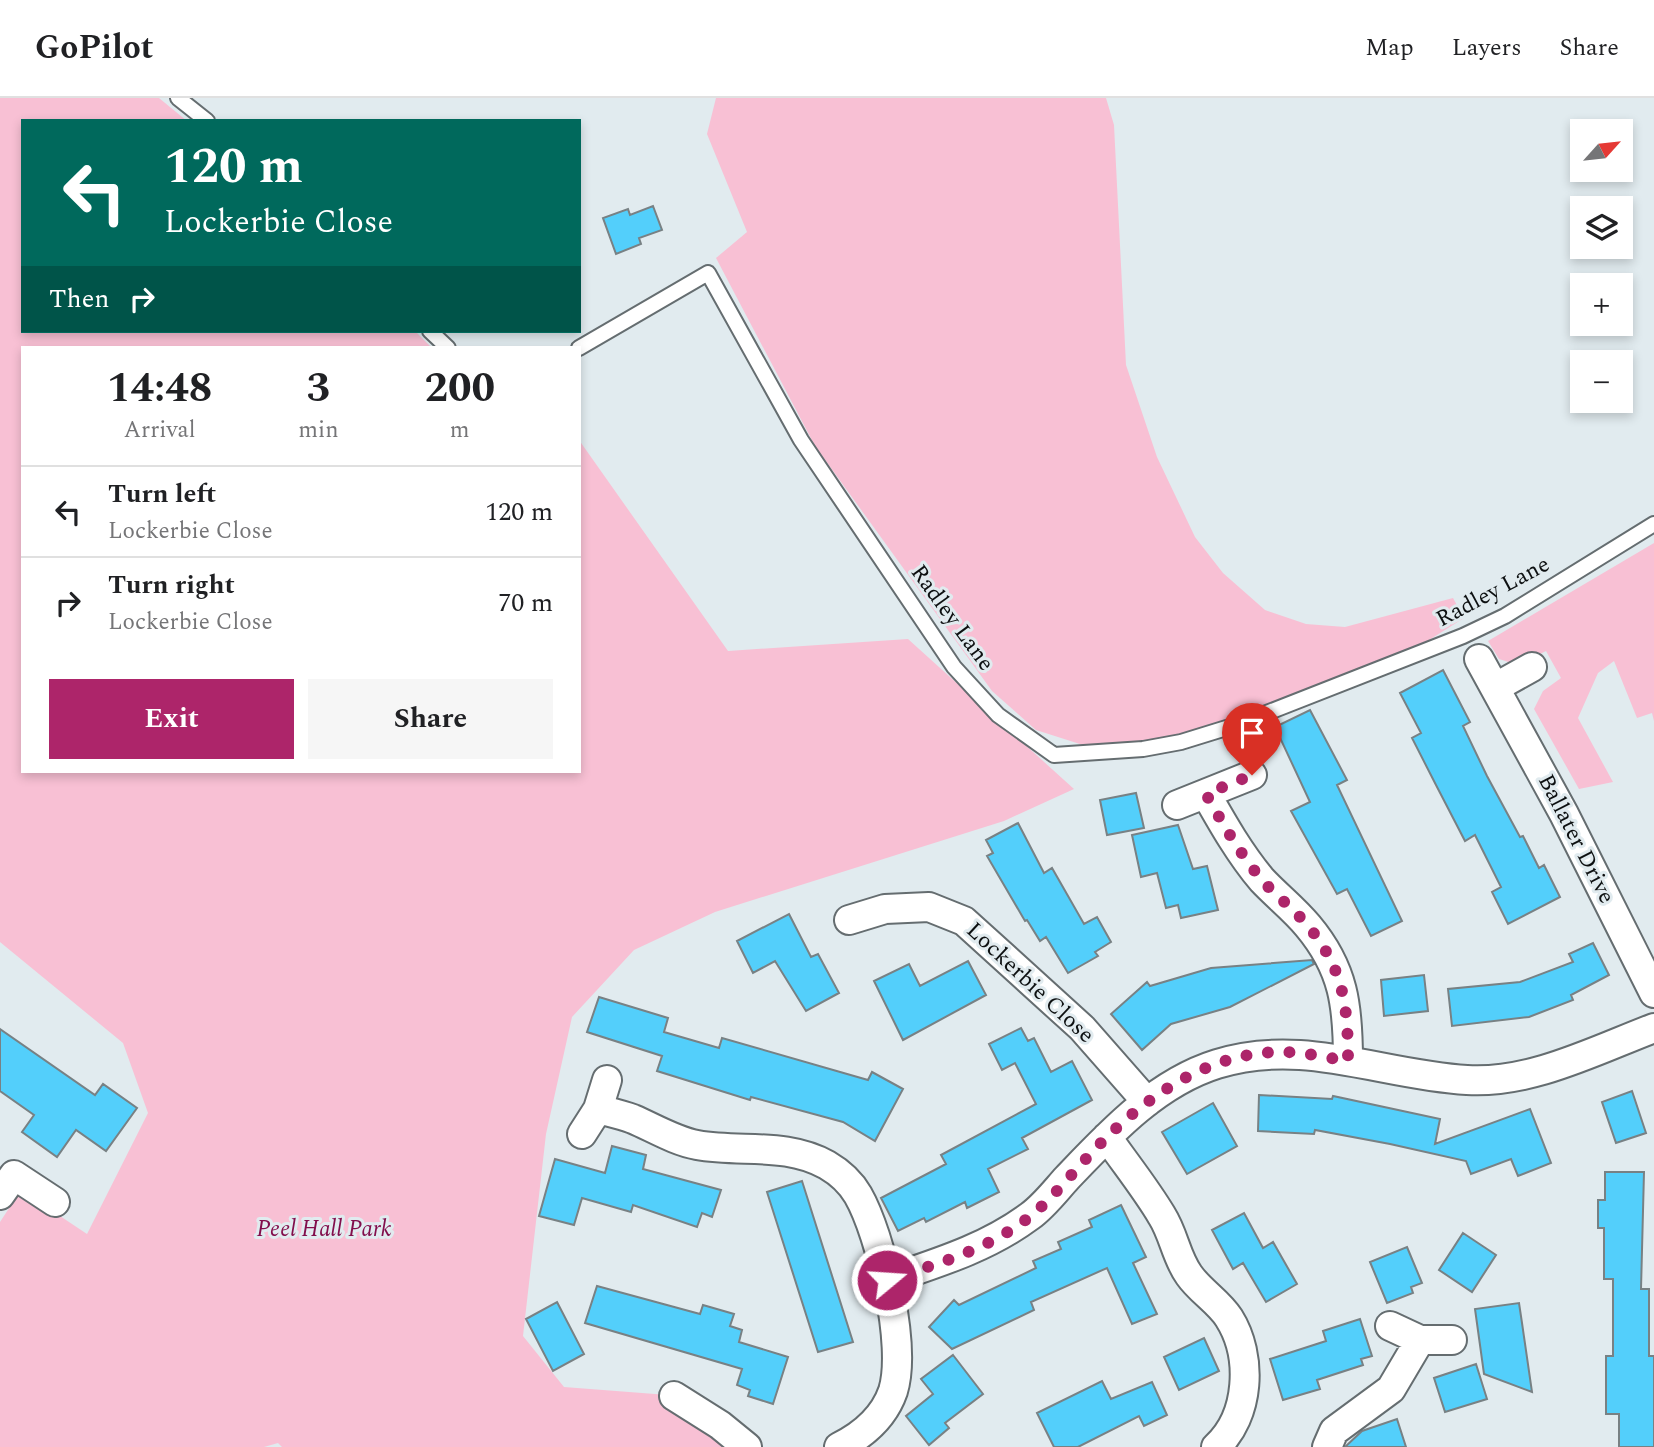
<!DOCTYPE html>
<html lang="en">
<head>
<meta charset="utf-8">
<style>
  :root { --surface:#fff; --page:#f6f6f6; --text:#202124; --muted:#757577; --line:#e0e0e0; --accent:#ad256a }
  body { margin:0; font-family:Spectral,serif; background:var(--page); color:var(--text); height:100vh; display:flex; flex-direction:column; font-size:26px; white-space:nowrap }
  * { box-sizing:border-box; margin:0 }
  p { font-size:23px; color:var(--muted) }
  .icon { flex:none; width:38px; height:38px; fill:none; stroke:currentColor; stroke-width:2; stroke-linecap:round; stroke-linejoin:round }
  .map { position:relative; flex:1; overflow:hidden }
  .side { position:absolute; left:21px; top:248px; width:560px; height:427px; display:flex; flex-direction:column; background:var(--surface); border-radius:0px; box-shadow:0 4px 10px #0003 }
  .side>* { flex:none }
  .guide { position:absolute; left:21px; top:21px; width:560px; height:214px; border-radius:0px; box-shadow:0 4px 10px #0003; background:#00695c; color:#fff; overflow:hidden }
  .needle { width:46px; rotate:63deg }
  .tools { position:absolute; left:1570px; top:21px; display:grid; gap:14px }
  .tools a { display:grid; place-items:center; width:63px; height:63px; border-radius:0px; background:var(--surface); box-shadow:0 4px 10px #0003; font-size:35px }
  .pin { position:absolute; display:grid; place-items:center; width:60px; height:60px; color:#fff; margin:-72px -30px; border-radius:50% 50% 50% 0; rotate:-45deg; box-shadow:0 0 7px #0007 }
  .pin .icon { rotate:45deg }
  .me { position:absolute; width:77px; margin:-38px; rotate:72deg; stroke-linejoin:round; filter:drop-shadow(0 0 5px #0008) }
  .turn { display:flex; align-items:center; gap:24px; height:147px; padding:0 28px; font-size:32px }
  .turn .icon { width:91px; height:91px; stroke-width:2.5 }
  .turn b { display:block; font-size:49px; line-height:60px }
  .then { display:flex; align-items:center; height:66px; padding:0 28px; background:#0003; gap:14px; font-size:26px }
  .eta { display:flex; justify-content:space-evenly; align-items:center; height:119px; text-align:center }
  .eta b { font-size:42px; font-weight:700; line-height:49px }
  .action { display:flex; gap:14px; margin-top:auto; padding:14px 28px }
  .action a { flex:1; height:80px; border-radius:0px; background:var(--accent); color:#fff; font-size:28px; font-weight:700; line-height:80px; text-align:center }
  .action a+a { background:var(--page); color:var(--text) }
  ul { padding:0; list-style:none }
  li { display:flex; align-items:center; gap:21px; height:91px; padding:0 28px; border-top:2px solid var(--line) }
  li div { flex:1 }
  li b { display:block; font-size:26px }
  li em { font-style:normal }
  header { display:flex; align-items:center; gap:42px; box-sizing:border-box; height:98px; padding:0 35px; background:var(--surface); border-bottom:2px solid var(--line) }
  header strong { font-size:33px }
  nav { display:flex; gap:38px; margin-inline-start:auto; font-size:24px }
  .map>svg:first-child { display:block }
  .green { fill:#f8c0d4 }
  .building { fill:#53cffb; stroke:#788184; stroke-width:2 }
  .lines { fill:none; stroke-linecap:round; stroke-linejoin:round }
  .service-casing { stroke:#656d70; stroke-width:18 }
  .minor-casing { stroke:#656d70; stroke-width:32 }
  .service { stroke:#fff; stroke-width:14 }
  .minor { stroke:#fff; stroke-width:28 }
  .route { stroke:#ad256a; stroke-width:12; stroke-dasharray:0 21.6 }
  .labels { text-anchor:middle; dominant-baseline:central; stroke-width:6; stroke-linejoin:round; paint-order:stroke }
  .street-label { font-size:23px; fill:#0d1011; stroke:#e1ebef }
  .park-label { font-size:23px; font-style:italic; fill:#820e4c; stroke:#e1ebef }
</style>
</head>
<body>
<header>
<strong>GoPilot</strong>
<nav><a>Map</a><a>Layers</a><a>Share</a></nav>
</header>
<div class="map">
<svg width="1654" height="1349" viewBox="0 0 1654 1349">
  <rect width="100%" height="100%" fill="#e1ebef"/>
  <path class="green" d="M 0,0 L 159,0 L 187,23 L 23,23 L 23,233 L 415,233 L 432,250 L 23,250 L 23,674 L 579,674 L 579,342 L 728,553 L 908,541 L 1074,691 L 1004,723 L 715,814 L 634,852 L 572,919 L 546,1036 L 523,1238 L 564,1289 L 668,1297 L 738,1349 L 282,1349 L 278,1345 L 264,1349 L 0,1349 L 0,1124 L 21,1092 L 87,1136 L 148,1015 L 123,945 L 0,844 Z
    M 716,0 L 1106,0 L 1114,27 L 1126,267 L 1157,359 L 1195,439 L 1223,475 L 1265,512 L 1306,526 L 1345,529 L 1453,500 L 1464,520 L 1410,554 L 1235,622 L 1145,645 L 1083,647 L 1036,632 L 992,593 L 815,348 L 716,160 L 747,134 L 707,36 Z
    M 1654,445 L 1654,623 L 1652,615 L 1637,620 L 1614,563 L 1598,575 L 1578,620 L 1613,684 L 1579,691 L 1534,611 L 1543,593 L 1561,580 L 1546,553 L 1518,567 L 1499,561 L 1488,543 Z"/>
  <path class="building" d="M 653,108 L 662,132 L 639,140 L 641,146 L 616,156 L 603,120 L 628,111 L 630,117 Z
    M 1443,572 L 1470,624 L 1463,628 L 1487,678 L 1520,739 L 1523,738 L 1539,770 L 1544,767 L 1560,799 L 1508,826 L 1492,794 L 1501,789 L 1475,737 L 1465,743 L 1436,687 L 1412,640 L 1421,635 L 1400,595 Z
    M 1310,612 L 1347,682 L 1337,687 L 1402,823 L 1371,838 L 1347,791 L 1337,796 L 1291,713 L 1310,704 L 1275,629 Z
    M 1136,695 L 1144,730 L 1107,737 L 1100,702 Z
    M 1018,725 L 1044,775 L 1052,770 L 1084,826 L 1097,819 L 1111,844 L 1095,854 L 1098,858 L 1068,875 L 1046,839 L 1040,843 L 1027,822 L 1025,823 L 987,758 L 993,755 L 986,742 Z
    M 1178,727 L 1193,771 L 1207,768 L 1218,812 L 1181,820 L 1178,807 L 1166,810 L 1157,775 L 1141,779 L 1132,737 Z
    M 789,816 L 811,859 L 818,856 L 839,895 L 806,913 L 775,863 L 753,875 L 737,843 Z
    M 1593,845 L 1609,877 L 1571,897 L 1573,902 L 1529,919 L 1452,928 L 1448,891 L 1520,884 L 1573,864 L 1569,856 Z
    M 1312,862 L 1314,866 L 1230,909 L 1171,926 L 1142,952 L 1111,916 L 1147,884 L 1150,888 L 1211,870 Z
    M 968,863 L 986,897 L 903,942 L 874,883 L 909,866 L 920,888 Z
    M 1424,877 L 1428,913 L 1384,918 L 1381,882 Z
    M 599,899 L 668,920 L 664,934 L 719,950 L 722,940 L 868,982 L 872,974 L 903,991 L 875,1043 L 843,1024 L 751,999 L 750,1002 L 657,973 L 662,958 L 587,934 Z
    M 1021,930 L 1028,943 L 1034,940 L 1051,974 L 1072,963 L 1092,1002 L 1022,1040 L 1028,1051 L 988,1071 L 999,1094 L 967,1110 L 965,1104 L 926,1124 L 924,1120 L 898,1133 L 881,1100 L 946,1066 L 941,1057 L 1036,1006 L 1015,965 L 1002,972 L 989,946 Z
    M 0,931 L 95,997 L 103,986 L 137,1010 L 106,1053 L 76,1032 L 57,1059 L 22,1034 L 34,1017 L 0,993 Z
    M 1632,993 L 1646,1035 L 1616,1045 L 1602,1004 Z
    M 1259,997 L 1332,1001 L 1333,998 L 1440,1021 L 1435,1046 L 1530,1011 L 1551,1065 L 1518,1078 L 1511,1061 L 1471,1076 L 1466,1063 L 1390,1046 L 1315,1032 L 1314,1036 L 1258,1033 Z
    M 1213,1005 L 1237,1048 L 1187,1076 L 1162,1034 Z
    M 612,1048 L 646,1057 L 643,1071 L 721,1092 L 712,1119 L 702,1115 L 697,1129 L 633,1107 L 631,1114 L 582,1100 L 574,1127 L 539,1118 L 555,1061 L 605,1075 Z
    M 1605,1074 L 1644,1074 L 1641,1191 L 1649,1191 L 1649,1258 L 1654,1258 L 1654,1349 L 1619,1349 L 1619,1316 L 1606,1316 L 1606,1258 L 1613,1258 L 1613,1181 L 1604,1181 L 1604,1130 L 1598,1130 L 1598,1102 L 1605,1102 Z
    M 802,1083 L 853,1244 L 818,1254 L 767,1094 Z
    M 1121,1107 L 1146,1159 L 1133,1165 L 1157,1216 L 1132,1226 L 1107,1170 L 1031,1204 L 1034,1212 L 952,1251 L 929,1229 L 954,1202 L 959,1207 L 1036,1170 L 1033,1163 L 1061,1151 L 1058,1144 L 1092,1129 L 1089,1122 Z
    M 1244,1115 L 1263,1150 L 1273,1144 L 1297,1186 L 1266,1204 L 1243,1165 L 1233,1171 L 1212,1132 Z
    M 1463,1135 L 1496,1157 L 1472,1194 L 1439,1172 Z
    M 1407,1149 L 1422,1185 L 1411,1189 L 1413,1195 L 1387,1205 L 1370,1164 Z
    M 597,1188 L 700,1216 L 703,1207 L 734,1216 L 730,1228 L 742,1232 L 739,1244 L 788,1259 L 773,1306 L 748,1298 L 750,1292 L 737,1287 L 742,1271 L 585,1225 Z
    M 557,1204 L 584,1256 L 553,1273 L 526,1221 Z
    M 1519,1205 L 1522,1225 L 1532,1294 L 1484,1276 L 1475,1211 Z
    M 1360,1221 L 1372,1258 L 1361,1261 L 1363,1267 L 1317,1282 L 1320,1291 L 1283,1302 L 1270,1261 L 1326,1243 L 1323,1233 Z
    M 1204,1240 L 1219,1273 L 1179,1292 L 1164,1259 Z
    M 953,1257 L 983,1296 L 945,1325 L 949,1330 L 929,1347 L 906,1318 L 933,1296 L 921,1281 Z
    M 1476,1266 L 1487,1301 L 1445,1314 L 1434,1280 Z
    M 1102,1283 L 1111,1301 L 1152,1284 L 1167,1317 L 1144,1328 L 1139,1318 L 1078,1349 L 1054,1349 L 1037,1315 Z
    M 1397,1321 L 1406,1349 L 1345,1349 L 1362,1333 Z"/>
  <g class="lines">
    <defs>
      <path id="service" d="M 178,0 L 207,23
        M 430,233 L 448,250
        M 579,250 L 708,175 L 801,342 L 954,569 L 998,617 L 1054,657 L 1143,651 L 1181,644 L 1236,627 L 1463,538 L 1505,518 L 1654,426"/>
      <path id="minor" d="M 1479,561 L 1564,716 L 1654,895
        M 1496,589 L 1532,569
        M 1206,696 C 1223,726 1240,756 1262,782 C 1277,798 1294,811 1308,828 C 1344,871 1348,908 1348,963
        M 1177,707 L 1252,677
        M 849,822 L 885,811 L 929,809 L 964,823 L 1082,930 L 1147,1004
        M 598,1011 C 609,1014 622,1017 633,1021 C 654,1030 675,1043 697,1047 C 742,1055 786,1044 827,1067 C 839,1074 851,1085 858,1097 C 881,1137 907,1248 893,1293 C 884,1319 863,1337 839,1349
        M 582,1036 L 598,1011 L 607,982
        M 1107,1039 C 1125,1065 1146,1091 1162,1118 C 1174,1137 1176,1159 1189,1177 C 1200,1193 1219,1204 1229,1220 C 1253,1258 1250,1318 1216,1349
        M 0,1097 L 14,1077 L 55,1104
        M 887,1182 C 937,1165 987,1150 1030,1118 C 1044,1108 1056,1092 1067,1080 C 1110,1035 1156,985 1217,966 C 1303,939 1381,977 1467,982 C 1531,986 1596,952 1654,930
        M 1390,1228 L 1420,1242 L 1452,1242
        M 674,1298 L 720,1327 L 747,1349
        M 1327,1349 L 1334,1333 L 1391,1291 L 1420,1242"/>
    </defs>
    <use href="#service" class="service-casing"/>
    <use href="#minor" class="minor-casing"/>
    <use href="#service" class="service"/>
    <use href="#minor" class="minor"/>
  </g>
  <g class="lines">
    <path class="route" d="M 887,1182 C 937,1166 990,1151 1032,1117 C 1059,1094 1081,1064 1106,1040 C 1154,993 1214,953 1284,954 C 1305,954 1327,960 1348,963 C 1348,909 1344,871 1308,828 C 1294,811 1276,798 1262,782 C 1240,756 1223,726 1206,696 L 1252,677"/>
  </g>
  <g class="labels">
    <g class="street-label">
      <text transform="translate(1493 494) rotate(-28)">Radley Lane</text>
      <text transform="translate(952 520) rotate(54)">Radley Lane</text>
      <text transform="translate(1576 741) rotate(63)">Ballater Drive</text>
      <text transform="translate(1030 885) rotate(43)">Lockerbie Close</text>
    </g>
    <g class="park-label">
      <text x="324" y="1131">Peel Hall Park</text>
    </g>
  </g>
</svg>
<div class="tools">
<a><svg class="needle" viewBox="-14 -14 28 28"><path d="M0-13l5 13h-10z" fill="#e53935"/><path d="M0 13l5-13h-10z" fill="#757577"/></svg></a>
<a><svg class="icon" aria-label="layers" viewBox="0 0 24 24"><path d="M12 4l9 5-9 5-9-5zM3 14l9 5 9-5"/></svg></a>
<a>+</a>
<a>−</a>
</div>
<div class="pin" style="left:1252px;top:677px;background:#d93025"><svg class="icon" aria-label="arrive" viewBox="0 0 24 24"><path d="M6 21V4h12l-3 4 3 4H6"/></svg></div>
<svg class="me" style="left:887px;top:1182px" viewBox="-20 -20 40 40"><circle r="17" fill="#ad256a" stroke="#fff" stroke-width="3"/><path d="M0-11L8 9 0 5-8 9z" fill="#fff"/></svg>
<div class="guide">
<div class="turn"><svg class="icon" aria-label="left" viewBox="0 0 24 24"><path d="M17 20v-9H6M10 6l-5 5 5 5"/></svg><div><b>120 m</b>Lockerbie Close</div></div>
<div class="then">Then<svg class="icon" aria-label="right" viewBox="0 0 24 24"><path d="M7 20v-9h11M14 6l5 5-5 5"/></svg></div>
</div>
<section class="side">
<div class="eta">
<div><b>14:48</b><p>Arrival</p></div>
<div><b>3</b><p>min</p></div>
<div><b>200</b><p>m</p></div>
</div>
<ul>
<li><svg class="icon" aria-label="left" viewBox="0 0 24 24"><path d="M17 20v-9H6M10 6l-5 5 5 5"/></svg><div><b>Turn left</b><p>Lockerbie Close</p></div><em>120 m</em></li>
<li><svg class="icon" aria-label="right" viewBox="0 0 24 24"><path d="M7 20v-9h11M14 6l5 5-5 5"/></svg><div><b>Turn right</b><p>Lockerbie Close</p></div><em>70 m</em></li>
</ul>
<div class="action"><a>Exit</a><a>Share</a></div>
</section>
</div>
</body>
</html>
